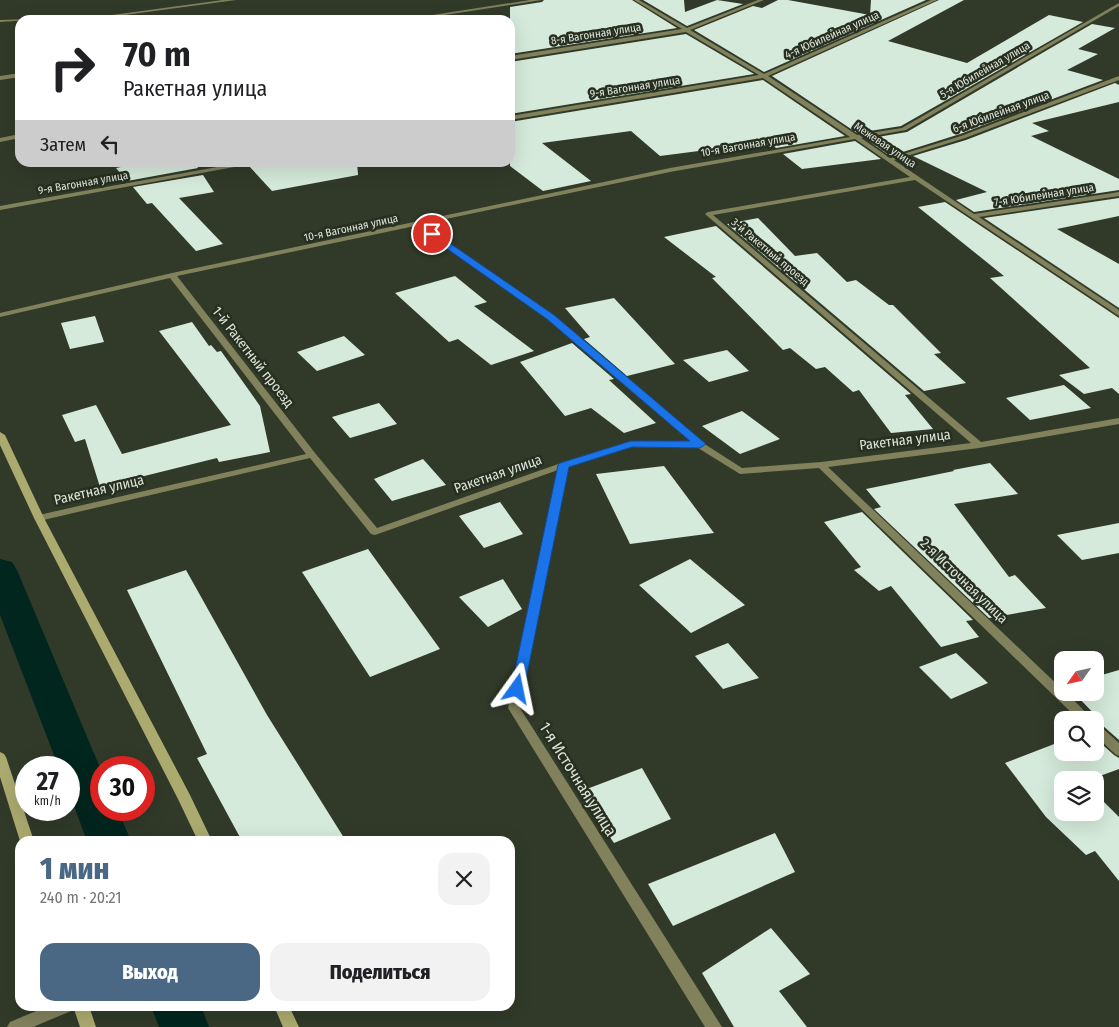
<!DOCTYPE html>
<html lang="ru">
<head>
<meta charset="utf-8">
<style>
  :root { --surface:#fff; --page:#f2f2f2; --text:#202124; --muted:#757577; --accent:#4a6884 }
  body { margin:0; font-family:"Fira Sans Condensed",sans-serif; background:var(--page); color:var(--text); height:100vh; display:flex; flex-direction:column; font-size:19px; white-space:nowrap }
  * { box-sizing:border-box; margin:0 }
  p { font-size:16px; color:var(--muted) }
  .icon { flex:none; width:28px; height:28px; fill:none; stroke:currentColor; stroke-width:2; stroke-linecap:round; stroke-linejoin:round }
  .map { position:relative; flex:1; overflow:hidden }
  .side { position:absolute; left:15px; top:836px; width:500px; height:175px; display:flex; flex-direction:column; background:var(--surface); border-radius:15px; box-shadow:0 5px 20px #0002 }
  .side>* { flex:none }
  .hud { position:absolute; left:15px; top:15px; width:500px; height:152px; border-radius:15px; box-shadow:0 5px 20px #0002; background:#fff; color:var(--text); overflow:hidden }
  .needle { width:32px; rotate:236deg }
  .buttons { position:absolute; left:1054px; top:651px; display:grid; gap:10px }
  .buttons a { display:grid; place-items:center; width:50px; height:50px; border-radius:10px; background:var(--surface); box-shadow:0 5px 20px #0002; font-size:25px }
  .speed { position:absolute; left:15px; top:756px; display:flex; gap:10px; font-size:25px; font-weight:700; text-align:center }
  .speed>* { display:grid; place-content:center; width:65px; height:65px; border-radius:50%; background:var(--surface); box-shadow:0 5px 20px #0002; line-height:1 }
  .speed small { font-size:12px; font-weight:400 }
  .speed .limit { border:8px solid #d22; background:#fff; color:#111 }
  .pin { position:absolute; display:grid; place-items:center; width:42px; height:42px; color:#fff; margin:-21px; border:2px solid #fff; border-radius:50%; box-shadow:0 1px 5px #0007 }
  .me { position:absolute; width:55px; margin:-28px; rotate:12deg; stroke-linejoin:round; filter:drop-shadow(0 0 4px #0008) }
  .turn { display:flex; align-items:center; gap:18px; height:105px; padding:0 25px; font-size:22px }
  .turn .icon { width:65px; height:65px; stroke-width:2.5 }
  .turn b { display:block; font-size:35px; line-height:42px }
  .then { display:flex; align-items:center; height:48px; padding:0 25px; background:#0003; gap:10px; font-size:19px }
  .round { display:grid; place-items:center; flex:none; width:52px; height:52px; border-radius:15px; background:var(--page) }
  .overview { display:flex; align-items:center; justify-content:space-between; height:85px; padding:0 25px }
  h1 { font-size:30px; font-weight:800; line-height:38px; color:var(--accent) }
  .action { display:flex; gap:10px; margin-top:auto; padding:10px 25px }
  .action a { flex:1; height:58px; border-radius:15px; background:var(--accent); color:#fff; font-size:20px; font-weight:800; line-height:58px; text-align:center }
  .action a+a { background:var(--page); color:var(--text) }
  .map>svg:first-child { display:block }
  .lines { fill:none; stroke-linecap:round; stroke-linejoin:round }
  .canal { fill:#00261e; fill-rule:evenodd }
  .building { fill:#d5eadb }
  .street { fill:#81815c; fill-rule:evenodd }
  .secondary { fill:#abaa6f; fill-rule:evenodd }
  .route { fill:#1a73e8; stroke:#114b97 }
  .labels { text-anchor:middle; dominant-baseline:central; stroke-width:5; stroke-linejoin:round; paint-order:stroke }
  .far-street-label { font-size:11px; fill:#dee4d9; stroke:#272f20 }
  .street-label { font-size:14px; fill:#dee4d9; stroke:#272f20 }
  .near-street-label { font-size:16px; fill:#dee4d9; stroke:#272f20 }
</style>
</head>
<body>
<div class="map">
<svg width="1119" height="1027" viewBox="0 0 1119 1027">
  <rect width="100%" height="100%" fill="#313a29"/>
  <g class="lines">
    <path class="canal" d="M 0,559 L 12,562 L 17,570 L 101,770 L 101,810 L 118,810 L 131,841 L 87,841 L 69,793 L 69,768 L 59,768 L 0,615 Z
      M 151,1006 L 201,1006 L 209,1027 L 159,1027 Z"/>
  </g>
  <path class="building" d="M 544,0 L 632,0 L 677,28 L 510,54 L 510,7 L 542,2 Z
    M 643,0 L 684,0 L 685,12 L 717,0 L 743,4 L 687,26 Z
    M 778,0 L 788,0 L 870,15 L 871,0 L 926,0 L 764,72 L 694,30 L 753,6 L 762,8 Z
    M 939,0 L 964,0 L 888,41 L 967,63 L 1049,15 L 1083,22 L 901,126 L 857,133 L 772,76 Z
    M 1092,24 L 1115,28 L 1078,49 L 1098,54 L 1067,70 L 1103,80 L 960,134 L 890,156 L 866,139 L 907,132 Z
    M 686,34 L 754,74 L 510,114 L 510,62 Z
    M 763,80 L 845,136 L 776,148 L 772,144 L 756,147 L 753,144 L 660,156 L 631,131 L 542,143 L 591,181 L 543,191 L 510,166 L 510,122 Z
    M 1115,83 L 1119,85 L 1119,102 L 1032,123 L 1049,131 L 1031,136 L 1119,179 L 1119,190 L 974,212 L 956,200 L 987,192 L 913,156 L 966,140 Z
    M 855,141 L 881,159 L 802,169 L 783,154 Z
    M 130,162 L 195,162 L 198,168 L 127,181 L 116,168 L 126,166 Z
    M 263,162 L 357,162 L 358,175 L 272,191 L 249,166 Z
    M 203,175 L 214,192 L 179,198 L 223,244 L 196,251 L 152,203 L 147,204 L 133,187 Z
    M 1119,198 L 1119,216 L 1057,229 L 1119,264 L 1119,308 L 984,218 Z
    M 945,202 L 1119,318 L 1119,394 L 1112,388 L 1084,394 L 1059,375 L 1090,368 L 990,278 L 1004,276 L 918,207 Z
    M 758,218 L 795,256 L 817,253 L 847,282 L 856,280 L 889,305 L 893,305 L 941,353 L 934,354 L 966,383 L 924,391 L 727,224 Z
    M 716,226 L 911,394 L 905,395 L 933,429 L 891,433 L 859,390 L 853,392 L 825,367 L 816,369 L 790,348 L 783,350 L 712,278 L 716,277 L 664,237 Z
    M 455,276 L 487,302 L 474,306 L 534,351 L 491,365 L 458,339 L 449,342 L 395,293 Z
    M 614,298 L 675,364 L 627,376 L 584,339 L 590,337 L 565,308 Z
    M 95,316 L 104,342 L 70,349 L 61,323 Z
    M 192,322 L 209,346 L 211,345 L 217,352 L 221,351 L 260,406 L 270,452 L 219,462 L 217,458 L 100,487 L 85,439 L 75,442 L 62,415 L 96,405 L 122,454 L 231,425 L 159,331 Z
    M 344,336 L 365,355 L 317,371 L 297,352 Z
    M 572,343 L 614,379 L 609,380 L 656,423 L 624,433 L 591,408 L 565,416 L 520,362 Z
    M 727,350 L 749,371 L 709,382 L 683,360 Z
    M 1064,385 L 1091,408 L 1030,420 L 1006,398 Z
    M 379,403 L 397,424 L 350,438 L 332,417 Z
    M 742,411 L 780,439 L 740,454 L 702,426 Z
    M 423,459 L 446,485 L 392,501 L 374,479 Z
    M 990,463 L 1018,494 L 954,504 L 1009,577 L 1015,575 L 1046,608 L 989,618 L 874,509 L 881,507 L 866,489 L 954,471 L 953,470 Z
    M 664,466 L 714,533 L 630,544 L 596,474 Z
    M 500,502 L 523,534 L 484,548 L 459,516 Z
    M 862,512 L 973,620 L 966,621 L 979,637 L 941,647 L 891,586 L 879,591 L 854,570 L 861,567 L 824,522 Z
    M 1119,523 L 1119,553 L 1082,560 L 1057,535 Z
    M 368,549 L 440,649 L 370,677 L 302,572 Z
    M 690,559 L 745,605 L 691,633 L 639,585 Z
    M 186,570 L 267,715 L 346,841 L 242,841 L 197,758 L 207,754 L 127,590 Z
    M 503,579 L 522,609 L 488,627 L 459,597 Z
    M 728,643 L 759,678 L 723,689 L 695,656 Z
    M 956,653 L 988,683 L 951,699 L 919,667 Z
    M 1119,670 L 1119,740 L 1102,725 L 1104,724 L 1073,692 L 1095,692 L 1095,677 Z
    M 1095,738 L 1114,755 L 1119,758 L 1119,769 L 1089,780 L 1062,780 L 1062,812 L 1095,812 L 1095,793 L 1119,817 L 1119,881 L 1095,851 L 1086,855 L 1046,817 L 1005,763 L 1062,741 L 1062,752 L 1095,752 Z
    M 642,768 L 671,819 L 614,843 L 579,792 Z
    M 775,833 L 795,872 L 673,926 L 648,884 Z
    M 771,928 L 810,974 L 779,991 L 807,1027 L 734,1027 L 702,973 Z"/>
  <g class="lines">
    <path class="street" d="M 223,0 L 236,0 L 88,20 L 75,20 Z
      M 530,0 L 542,0 L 412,20 L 400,20 Z
      M 634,0 L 639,0 L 687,28 L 758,0 L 764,0 L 690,30 L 764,74 L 931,0 L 937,0 L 768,76 L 857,135 L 902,128 L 1119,3 L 1119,6 L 906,130 L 861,138 L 890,158 L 961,136 L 1119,76 L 1119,80 L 965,138 L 894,160 L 974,214 L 1119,192 L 1119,196 L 979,217 L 1119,310 L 1119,316 L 915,180 L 713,215 L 981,442 L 1119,418 L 1119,424 L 979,448 L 828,467 L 1062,689 L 1062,692 L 1066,692 L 1093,720 L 1079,720 L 819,468 L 740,474 L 698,448 L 632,447 L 568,467 L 520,708 L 722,1027 L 705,1027 L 508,708 L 558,470 L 375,535 L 371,534 L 310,458 L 39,521 L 35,520 L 34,518 L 35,516 L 39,515 L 306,454 L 170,278 L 0,317 L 0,313 L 172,273 L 670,168 L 850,137 L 763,78 L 510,120 L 510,116 L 759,75 L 686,32 L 510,60 L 510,56 L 682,29 ZM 855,139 L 910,177 L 708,212 L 705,214 L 971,443 L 821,462 L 742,468 L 703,443 L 553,315 L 422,224 L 670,172 ZM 415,226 L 547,319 L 691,442 L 628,442 L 561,463 L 377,528 L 315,453 L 177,276 Z
      M 29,19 L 31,20 L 0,22 L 0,20 Z
      M 20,73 L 20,77 L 0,80 L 0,76 Z
      M 20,134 L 20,138 L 0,142 L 0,138 Z
      M 245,162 L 261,162 L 0,210 L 0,206 Z
      M 1095,723 L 1099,725 L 1119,743 L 1119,756 L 1115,754 L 1095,735 Z
      M 48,1006 L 73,1006 L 71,1011 L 33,1027 L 7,1027 L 10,1022 Z"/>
    <path class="secondary" d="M 0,432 L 5,435 L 44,518 L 190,795 L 212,841 L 198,841 L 178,799 L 34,518 L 0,445 Z
      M 0,752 L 4,754 L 6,757 L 34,841 L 20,841 L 0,777 Z
      M 73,1006 L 89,1006 L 96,1027 L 80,1027 Z
      M 274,1006 L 289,1006 L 299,1027 L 283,1027 Z"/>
  </g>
  <path class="route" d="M 429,233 L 435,233 L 554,315 L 706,444 L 700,448 L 632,447 L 569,467 L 524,689 L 522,693 L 513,693 L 511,689 L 558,465 L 560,463 L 631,441 L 690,441 L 547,319 L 429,236 Z"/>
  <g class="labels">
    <g class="far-street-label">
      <text transform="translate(596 34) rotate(-9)">8-я Вагонная улица</text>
      <text transform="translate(832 35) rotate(-24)">4-я Юбилейная улица</text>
      <text transform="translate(985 70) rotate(-30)">5-я Юбилейная улица</text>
      <text transform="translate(635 87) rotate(-9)">9-я Вагонная улица</text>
      <text transform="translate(1001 112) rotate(-20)">6-я Юбилейная улица</text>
      <text transform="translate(748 145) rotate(-10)">10-я Вагонная улица</text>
      <text transform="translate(885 145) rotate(34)">Межевая улица</text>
      <text transform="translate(83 183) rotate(-10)">9-я Вагонная улица</text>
      <text transform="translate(1044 195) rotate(-9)">7-я Юбилейная улица</text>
      <text transform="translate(351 228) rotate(-12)">10-я Вагонная улица</text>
      <text transform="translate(770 252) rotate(40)">3-й Ракетный проезд</text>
    </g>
    <g class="street-label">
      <text transform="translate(253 357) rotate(52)">1-й Ракетный проезд</text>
      <text transform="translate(905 440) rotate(-7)">Ракетная улица</text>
      <text transform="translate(498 474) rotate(-19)">Ракетная улица</text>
      <text transform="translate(99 490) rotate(-13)">Ракетная улица</text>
      <text transform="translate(964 581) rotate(44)">2-я Источная улица</text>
    </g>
    <g class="near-street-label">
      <text transform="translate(578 779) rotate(58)">1-я Источная улица</text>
    </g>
  </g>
</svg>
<div class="buttons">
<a><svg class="needle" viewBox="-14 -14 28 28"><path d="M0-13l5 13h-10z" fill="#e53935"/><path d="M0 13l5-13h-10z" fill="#757577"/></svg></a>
<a><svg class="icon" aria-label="search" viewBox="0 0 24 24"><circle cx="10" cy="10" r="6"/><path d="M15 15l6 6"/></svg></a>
<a><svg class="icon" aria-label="layers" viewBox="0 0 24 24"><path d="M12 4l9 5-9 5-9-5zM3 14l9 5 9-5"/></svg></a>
</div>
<div class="speed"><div>27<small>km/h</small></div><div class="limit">30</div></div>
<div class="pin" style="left:432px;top:234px;background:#d93025"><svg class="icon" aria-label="arrive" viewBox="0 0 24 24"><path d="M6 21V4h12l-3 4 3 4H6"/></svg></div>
<svg class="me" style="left:517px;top:689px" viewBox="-20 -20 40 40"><path d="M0-17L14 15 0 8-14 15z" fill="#1a73e8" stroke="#fff" stroke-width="4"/></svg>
<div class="hud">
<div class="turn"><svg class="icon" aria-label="right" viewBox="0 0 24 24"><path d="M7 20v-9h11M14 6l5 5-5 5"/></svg><div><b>70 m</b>Ракетная улица</div></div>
<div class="then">Затем<svg class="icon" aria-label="left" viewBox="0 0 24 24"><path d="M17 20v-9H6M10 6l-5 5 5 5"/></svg></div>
</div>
<section class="side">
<div class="overview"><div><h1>1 мин</h1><p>240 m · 20:21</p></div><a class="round"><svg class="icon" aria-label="close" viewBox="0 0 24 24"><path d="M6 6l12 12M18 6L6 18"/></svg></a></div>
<div class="action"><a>Выход</a><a>Поделиться</a></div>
</section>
</div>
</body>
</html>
